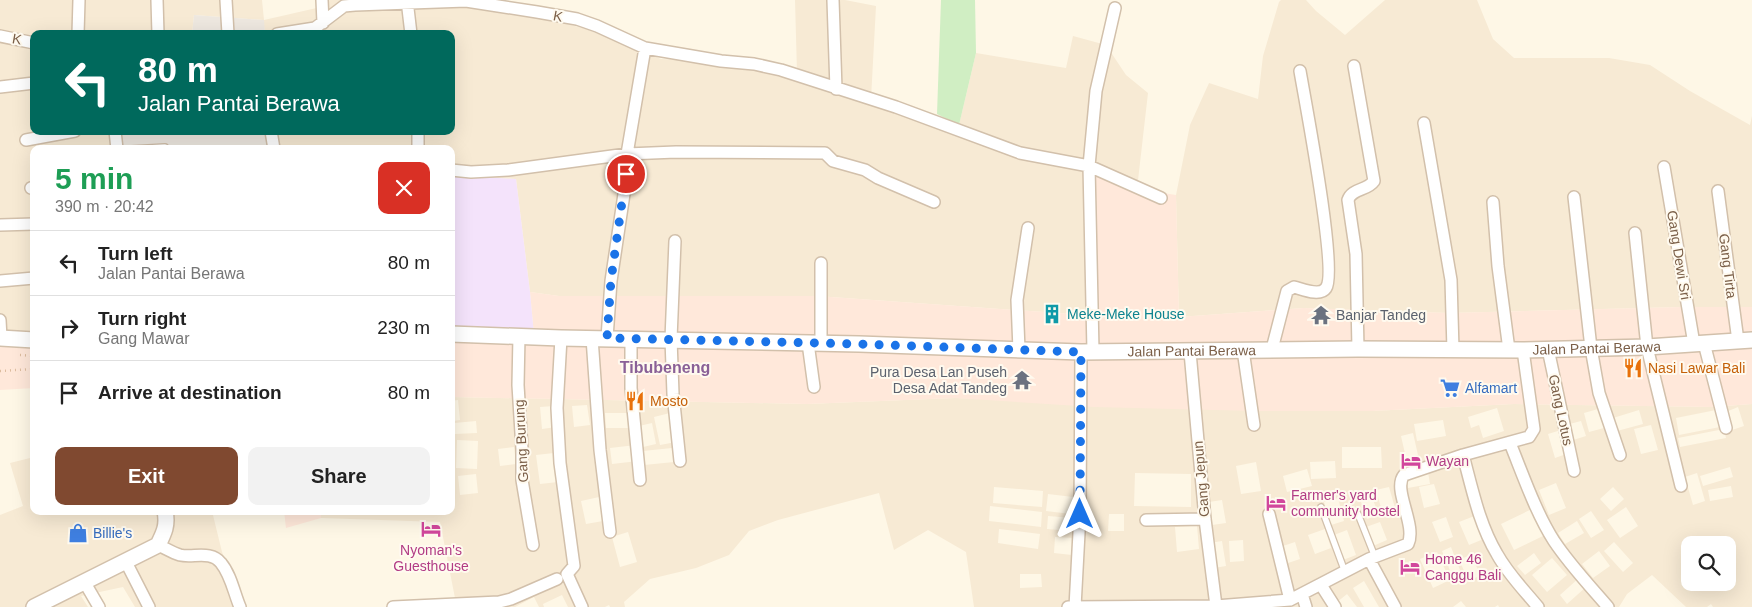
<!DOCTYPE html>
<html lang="en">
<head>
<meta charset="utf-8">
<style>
  :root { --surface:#fff; --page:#f2f2f2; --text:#222; --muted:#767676; --line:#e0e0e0; --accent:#804930 }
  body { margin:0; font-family:Helvetica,sans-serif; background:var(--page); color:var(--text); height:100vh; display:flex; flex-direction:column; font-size:19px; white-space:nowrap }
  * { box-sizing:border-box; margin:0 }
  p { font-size:16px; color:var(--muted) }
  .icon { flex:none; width:28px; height:28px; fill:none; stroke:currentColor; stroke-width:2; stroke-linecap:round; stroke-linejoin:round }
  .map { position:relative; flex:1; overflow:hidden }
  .side { position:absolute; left:30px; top:145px; width:425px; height:370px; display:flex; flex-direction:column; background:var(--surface); border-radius:10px; box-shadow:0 5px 20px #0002 }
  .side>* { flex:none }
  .top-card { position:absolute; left:30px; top:30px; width:425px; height:105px; border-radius:10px; box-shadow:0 5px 20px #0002; background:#00695c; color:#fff; overflow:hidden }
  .fabs { position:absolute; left:1681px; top:536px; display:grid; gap:10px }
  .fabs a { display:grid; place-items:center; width:55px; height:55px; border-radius:10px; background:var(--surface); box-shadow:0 5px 20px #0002; font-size:25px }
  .pin { position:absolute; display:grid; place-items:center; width:42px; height:42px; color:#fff; margin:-21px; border:2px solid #fff; border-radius:50%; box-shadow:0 1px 5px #0007 }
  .me { position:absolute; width:55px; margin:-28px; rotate:0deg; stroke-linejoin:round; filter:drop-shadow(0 0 4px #0008) }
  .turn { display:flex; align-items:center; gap:18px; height:105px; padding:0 25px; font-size:22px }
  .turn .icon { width:65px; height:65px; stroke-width:2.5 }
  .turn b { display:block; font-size:35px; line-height:42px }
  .round { display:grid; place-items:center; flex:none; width:52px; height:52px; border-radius:10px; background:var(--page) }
  .summary { display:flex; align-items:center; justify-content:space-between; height:85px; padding:0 25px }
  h1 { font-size:30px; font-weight:700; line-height:38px; color:#1e9e55 }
  .button { display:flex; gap:10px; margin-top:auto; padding:10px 25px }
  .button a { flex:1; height:58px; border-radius:10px; background:var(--accent); color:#fff; font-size:20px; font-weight:700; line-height:58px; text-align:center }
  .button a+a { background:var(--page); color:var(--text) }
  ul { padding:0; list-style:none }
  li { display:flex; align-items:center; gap:15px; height:65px; padding:0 25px; border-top:1px solid var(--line) }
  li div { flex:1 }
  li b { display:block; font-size:19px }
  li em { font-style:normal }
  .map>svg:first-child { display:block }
  .residential { fill:#f7ead4; fill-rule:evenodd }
  .commercial { fill:#ffe8da }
  .industrial { fill:#eee8e0 }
  .education { fill:#f4e3fb }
  .green { fill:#d0eec3 }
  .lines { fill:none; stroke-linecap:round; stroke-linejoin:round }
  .service-casing { stroke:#d2c0ab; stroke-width:8 }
  .minor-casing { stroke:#d2c0ab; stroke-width:14 }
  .tertiary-casing { stroke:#d2c0ab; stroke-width:18 }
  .path { stroke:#dcbc9e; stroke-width:2.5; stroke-dasharray:1 4; stroke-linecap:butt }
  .service { stroke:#fff; stroke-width:5.5 }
  .minor { stroke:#fff; stroke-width:11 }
  .tertiary { stroke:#fff; stroke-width:15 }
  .route { stroke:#1a73e8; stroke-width:9; stroke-dasharray:0 16.2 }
  .labels { text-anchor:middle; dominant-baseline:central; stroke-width:4; stroke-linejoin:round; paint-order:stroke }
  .street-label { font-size:14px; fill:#7b5f48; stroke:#fffaef }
  .culture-label { font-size:14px; fill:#0d838f; stroke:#fffaef; text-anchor:start }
  .worship-label { font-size:14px; fill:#5b616d; stroke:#fffaef; text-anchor:start }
  .food-label { font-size:14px; fill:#c56008; stroke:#fffaef; text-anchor:start }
  .shop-label { font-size:14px; fill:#366cbe; stroke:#fffaef; text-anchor:start }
  .hotel-label { font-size:14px; fill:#b23c85; stroke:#fffaef; text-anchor:start }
  .quarter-label { font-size:16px; font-weight:bold; fill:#8a6097; stroke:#fffaef }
</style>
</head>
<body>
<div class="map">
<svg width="1752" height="607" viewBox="0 0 1752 607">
  <rect width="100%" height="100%" fill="#fef7e6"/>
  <path class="residential" d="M 0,0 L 262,0 L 264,20 L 321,7 L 321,0 L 447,0 L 511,9 L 586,29 L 661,59 L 712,61 L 751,57 L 797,73 L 795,0 L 845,0 L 876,6 L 871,99 L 959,125 L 976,53 L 1066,68 L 1073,36 L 1106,45 L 1126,75 L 1148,93 L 1137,189 L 1087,172 L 1087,315 L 817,296 L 559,296 L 530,292 L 516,179 L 451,175 L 451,149 L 273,149 L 272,131 L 451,131 L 451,34 L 265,34 L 263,20 L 194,15 L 192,34 L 34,34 L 34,131 L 120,131 L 123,149 L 34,149 L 34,344 L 0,342 Z
    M 1281,0 L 1306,0 L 1316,11 L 1345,35 L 1385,0 L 1477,0 L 1493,39 L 1514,58 L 1609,58 L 1650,65 L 1690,91 L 1750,125 L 1752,116 L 1752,307 L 1681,307 L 1449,313 L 1304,308 L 1179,317 L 1176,195 L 1190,125 L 1209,83 L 1258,99 L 1263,56 L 1279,2 Z
    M 451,397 L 807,404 L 955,398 L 1372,411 L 1514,404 L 1712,407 L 1752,404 L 1752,607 L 1713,607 L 1711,604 L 1707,607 L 1686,607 L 1652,575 L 1627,594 L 1619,607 L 1499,607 L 1498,605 L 1495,607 L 1466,607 L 1461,601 L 1453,607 L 1379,607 L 1364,581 L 1353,588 L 1364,607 L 1357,607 L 1347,594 L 1336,603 L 1340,607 L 974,607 L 966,552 L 928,530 L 894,550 L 879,493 L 778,520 L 749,531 L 729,555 L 696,568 L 650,579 L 624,602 L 625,607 L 610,607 L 609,605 L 605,607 L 568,607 L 562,595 L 543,604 L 544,607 L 539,607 L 534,597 L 515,607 L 442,607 L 455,598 L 440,522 L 321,518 L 321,511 L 451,511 L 451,407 L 453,421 L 460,420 L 458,400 L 451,401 ZM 587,405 L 590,425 L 574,427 L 572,406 ZM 554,406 L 556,427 L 542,429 L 540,407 ZM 1738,407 L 1744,426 L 1732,430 L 1726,412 ZM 1497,408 L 1504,431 L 1483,438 L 1479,425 L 1471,428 L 1468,417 ZM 1598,409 L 1604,428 L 1589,432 L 1584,413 ZM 1721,409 L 1725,426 L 1679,435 L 1676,418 ZM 1639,410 L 1643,424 L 1617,431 L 1613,418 ZM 605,413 L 630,413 L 630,428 L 606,428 ZM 670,413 L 676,442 L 660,445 L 654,417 ZM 1443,420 L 1446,436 L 1417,441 L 1414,424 ZM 476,421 L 477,433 L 455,434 L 454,423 ZM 1581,421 L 1586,436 L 1570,441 L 1566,425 ZM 652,423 L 656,444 L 643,447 L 639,426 ZM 1651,425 L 1658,450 L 1641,454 L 1634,429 ZM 1724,429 L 1726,438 L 1680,447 L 1678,438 ZM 1561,430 L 1569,453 L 1555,458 L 1548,434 ZM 1413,433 L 1418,455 L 1406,458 L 1401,436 ZM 457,440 L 478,441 L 477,469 L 456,468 ZM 636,445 L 638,461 L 612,464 L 610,448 ZM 514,447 L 516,464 L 500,466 L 498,449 ZM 1342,447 L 1381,447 L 1382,468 L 1342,468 ZM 672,448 L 674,462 L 644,465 L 643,451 ZM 554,453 L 558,482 L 540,484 L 536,455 ZM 1335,461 L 1336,478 L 1311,479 L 1310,462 ZM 1256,462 L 1261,491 L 1241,494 L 1236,466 ZM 1730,467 L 1733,477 L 1703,486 L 1700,476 ZM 1307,469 L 1312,486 L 1287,492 L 1283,476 ZM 1428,472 L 1430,484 L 1408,488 L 1406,475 ZM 1135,473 L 1191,474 L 1191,507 L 1134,506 ZM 1697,473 L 1705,501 L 1693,505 L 1685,477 ZM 476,474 L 478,493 L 460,495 L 458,476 ZM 1556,483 L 1566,508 L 1549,515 L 1539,490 ZM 1434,484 L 1440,504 L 1424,508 L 1419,487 ZM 1731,486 L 1733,497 L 1710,501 L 1708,490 ZM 994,487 L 1043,491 L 1042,507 L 993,503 ZM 1389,487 L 1395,508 L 1382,511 L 1376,490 ZM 1613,487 L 1624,499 L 1611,511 L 1600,499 ZM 1048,494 L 1073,497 L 1071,514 L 1046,511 ZM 1371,495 L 1379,515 L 1367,519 L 1360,499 ZM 599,497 L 603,521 L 586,524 L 581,501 ZM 1338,498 L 1344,521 L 1331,525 L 1324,502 ZM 1222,500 L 1226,523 L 1212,525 L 1209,502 ZM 990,506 L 1042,512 L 1041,527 L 989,521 ZM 1626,507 L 1638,526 L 1620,538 L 1607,520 ZM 1532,509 L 1545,535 L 1514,550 L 1501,524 ZM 1591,511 L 1604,530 L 1591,538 L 1579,519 ZM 1109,514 L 1124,514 L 1124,531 L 1108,531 ZM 1477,515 L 1486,538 L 1469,545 L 1459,522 ZM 1048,516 L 1072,518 L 1071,531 L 1047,529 ZM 1446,517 L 1453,537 L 1440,542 L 1432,522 ZM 1577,521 L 1584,533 L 1565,544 L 1558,533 ZM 1380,522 L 1387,540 L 1373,546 L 1366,527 ZM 1197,526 L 1199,549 L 1177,552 L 1175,527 ZM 999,529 L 1040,534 L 1038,549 L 998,543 ZM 1325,529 L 1331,548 L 1315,554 L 1308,535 ZM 1347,530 L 1356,555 L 1343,560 L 1334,535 ZM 628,532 L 637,562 L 620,567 L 612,537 ZM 1055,537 L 1074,538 L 1072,555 L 1054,553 ZM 1243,540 L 1244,561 L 1230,562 L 1229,541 ZM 1222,541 L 1226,566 L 1214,568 L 1210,543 ZM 1295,542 L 1300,559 L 1285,564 L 1280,547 ZM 1614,542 L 1633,563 L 1623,572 L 1604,551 ZM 1690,545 L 1728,545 L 1728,582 L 1690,582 ZM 1451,547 L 1460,570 L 1451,573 L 1442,551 ZM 1599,551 L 1610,566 L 1593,578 L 1582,564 ZM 1437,552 L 1450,580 L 1433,588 L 1420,559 ZM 1534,553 L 1541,563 L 1525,575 L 1517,566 ZM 1470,555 L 1481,575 L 1469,581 L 1459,560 ZM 1552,558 L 1567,575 L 1547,592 L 1532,575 ZM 1020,574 L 1041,574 L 1042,587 L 1020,588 ZM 1579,578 L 1586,587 L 1567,604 L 1560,595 Z
    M 34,457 L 34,511 L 212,511 L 222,552 L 242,607 L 135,607 L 123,587 L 81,596 L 88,607 L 0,607 L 0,515 L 23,506 L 10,463 Z"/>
  <path class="commercial" d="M 1086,172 L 1137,189 L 1176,195 L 1179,317 L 1304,308 L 1449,313 L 1681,307 L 1752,307 L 1752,404 L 1712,407 L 1514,404 L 1372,411 L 1255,411 L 1094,407 L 955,398 L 807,404 L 451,397 L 451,333 L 534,335 L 530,292 L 559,296 L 817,296 L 1087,315 Z
    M 0,342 L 34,344 L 34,388 L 0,390 Z
    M 284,511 L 321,511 L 321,518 L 286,528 Z"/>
  <path class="industrial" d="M 194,15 L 264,20 L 265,34 L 192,34 Z
    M 120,131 L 272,131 L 273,149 L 123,149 Z"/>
  <path class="education" d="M 451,175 L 516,179 L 530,292 L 534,335 L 451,333 Z"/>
  <path class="green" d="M 941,0 L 975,0 L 976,53 L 959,125 L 937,114 Z"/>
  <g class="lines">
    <defs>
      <path id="service" d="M 131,149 L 165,147
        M 1321,507 L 1345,572
        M 1358,514 L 1375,557"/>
      <path id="minor" d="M 157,0 L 158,34
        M 226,0 L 228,34
        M 322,0 L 323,23
        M 407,0 L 411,34
        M 833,0 L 836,89
        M 78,34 L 79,0
        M 277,34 L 315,28 L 344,6 L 355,5 L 466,1 L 537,12 L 577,19 L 597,26 L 645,48 L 721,61 L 754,64 L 781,70 L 896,107 L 1020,153 L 1089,166 L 1161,198
        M 0,36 L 34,43
        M 1354,66 L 1374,181 C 1367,191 1352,188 1348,200 L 1356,254 L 1358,349
        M 0,87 L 34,83
        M 1424,123 L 1451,280 L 1453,350
        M 115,131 L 117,149
        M 271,131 L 274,149
        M 418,131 L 418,149
        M 26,140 L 75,131
        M 1664,167 L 1694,344
        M 451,170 L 471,172 L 508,170 L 627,154 L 676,152 L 825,153 L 833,161 L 865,170 L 878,178 L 934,202
        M 31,188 L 34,187
        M 1718,191 L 1738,341
        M 1574,197 L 1591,348 L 1599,393 L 1620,455
        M 1493,202 L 1498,266 L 1509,350
        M 0,225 L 34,224
        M 1635,233 L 1647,347 L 1681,486
        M 675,241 L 671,339 L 673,394 L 680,461
        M 821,263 L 821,343
        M 0,281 L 34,278
        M 0,320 L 1,338
        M 519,336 L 518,385 L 522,449 L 522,480 L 533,545
        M 561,338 L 557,408 L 560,463 L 574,566 L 567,574 L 582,607
        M 592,338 L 600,450 L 610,532
        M 607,338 L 611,281 L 624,194 L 627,154 L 645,48
        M 631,339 L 631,388 L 640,480
        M 808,343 L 814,387
        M 1704,343 L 1726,428
        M 1272,349 L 1287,291 L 1294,287 C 1302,289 1320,297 1326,288 C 1338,272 1305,100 1300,71
        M 1548,349 L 1574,471
        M 1019,350 L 1017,300 L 1028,228
        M 1243,350 L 1254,425
        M 1093,351 L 1089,166 L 1096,91 L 1115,8
        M 1190,352 L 1205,519 L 1216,606
        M 1510,443 C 1523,475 1536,513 1554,541 C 1570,565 1590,586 1608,607
        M 1463,455 C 1472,488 1479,524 1497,554 C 1508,574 1524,590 1538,607
        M 1269,514 L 1290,600
        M 1146,520 L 1205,519
        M 158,545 C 165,548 173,553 180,555 C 193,558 211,550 221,563 C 231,575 234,593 240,607
        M 1369,559 L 1395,607
        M 126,562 L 149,607
        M 85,583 L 99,607
        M 1321,585 L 1335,607
        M 1302,594 L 1306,607
        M 393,607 L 499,602 L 511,599 L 557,579
        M 1068,607 L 1216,606 L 1290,600 L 1369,559 L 1408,544 C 1417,525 1392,489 1404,475 L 1463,455 L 1529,437 L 1534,429 L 1523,350
        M 1075,607 L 1080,514 L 1081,352"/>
      <g id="tertiary">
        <path id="s1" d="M 451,334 L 561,338 L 859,344 L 1081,352 L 1358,349 L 1523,350 L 1647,347 L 1752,340"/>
        <path d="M 0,338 L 34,340"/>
        <path d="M 34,607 L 158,545 C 164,533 168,525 165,511"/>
      </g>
    </defs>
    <use href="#service" class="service-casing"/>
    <use href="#minor" class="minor-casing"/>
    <use href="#tertiary" class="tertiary-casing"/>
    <path class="path" d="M 20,355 L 34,356
      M 0,371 L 34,369"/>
    <use href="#service" class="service"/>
    <use href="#minor" class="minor"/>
    <use href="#tertiary" class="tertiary"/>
  </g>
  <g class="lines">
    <path class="route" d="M 626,174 L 611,280 L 607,338 L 859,344 L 1081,352 L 1080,514"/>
  </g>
  <defs>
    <symbol id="building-bare" viewBox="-9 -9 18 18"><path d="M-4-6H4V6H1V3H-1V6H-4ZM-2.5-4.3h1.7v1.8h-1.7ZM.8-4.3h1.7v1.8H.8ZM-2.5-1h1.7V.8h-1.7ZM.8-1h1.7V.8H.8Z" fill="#0f9aa8" stroke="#fffaef" stroke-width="2.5" paint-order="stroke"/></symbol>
    <symbol id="temple-bare" viewBox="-9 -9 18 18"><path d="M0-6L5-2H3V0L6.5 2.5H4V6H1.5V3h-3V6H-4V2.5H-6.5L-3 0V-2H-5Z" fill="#6b7280" stroke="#fffaef" stroke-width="2.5" paint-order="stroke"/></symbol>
    <symbol id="restaurant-bare" viewBox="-9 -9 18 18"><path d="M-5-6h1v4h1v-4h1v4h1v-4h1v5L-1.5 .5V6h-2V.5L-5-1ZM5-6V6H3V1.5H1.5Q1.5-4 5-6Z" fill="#e8710a" stroke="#fffaef" stroke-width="2.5" paint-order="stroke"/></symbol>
    <symbol id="supermarket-bare" viewBox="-9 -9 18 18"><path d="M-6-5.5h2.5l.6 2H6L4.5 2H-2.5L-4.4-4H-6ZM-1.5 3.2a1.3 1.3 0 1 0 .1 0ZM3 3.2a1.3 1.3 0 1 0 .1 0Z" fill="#3f7fe0" stroke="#fffaef" stroke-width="2.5" paint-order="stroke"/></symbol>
    <symbol id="hotel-bare" viewBox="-9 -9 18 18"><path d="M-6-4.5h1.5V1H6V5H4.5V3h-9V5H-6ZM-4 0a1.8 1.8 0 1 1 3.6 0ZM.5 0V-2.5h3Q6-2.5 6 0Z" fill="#d1479c" stroke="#fffaef" stroke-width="2.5" paint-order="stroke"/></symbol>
    <symbol id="shop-bare" viewBox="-9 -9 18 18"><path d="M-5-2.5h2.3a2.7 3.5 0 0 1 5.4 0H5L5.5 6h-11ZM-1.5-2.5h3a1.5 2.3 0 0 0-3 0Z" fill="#3f7fe0" stroke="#fffaef" stroke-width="2.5" paint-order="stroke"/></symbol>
  </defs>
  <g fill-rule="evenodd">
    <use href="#building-bare" x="1038" y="300" width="28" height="28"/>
    <use href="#temple-bare" x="1307" y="301" width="28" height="28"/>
    <use href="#restaurant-bare" x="1619" y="354" width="28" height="28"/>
    <use href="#temple-bare" x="1008" y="366" width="28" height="28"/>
    <use href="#supermarket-bare" x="1436" y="374" width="28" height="28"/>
    <use href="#restaurant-bare" x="621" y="387" width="28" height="28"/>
    <use href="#hotel-bare" x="1397" y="447" width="28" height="28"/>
    <use href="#hotel-bare" x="1262" y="489" width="28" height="28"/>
    <use href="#hotel-bare" x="417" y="515" width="28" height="28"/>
    <use href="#shop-bare" x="64" y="519" width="28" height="28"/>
    <use href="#hotel-bare" x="1396" y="553" width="28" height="28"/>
  </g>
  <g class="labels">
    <g class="street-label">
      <text transform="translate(558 16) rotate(11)">K</text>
      <text transform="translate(17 39) rotate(10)">K</text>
      <text transform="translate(1679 255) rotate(81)">Gang Dewi Sri</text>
      <text transform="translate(1728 266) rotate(83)">Gang Tirta</text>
      <text stroke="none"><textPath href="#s1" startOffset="1146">Jalan Pantai Berawa</textPath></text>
      <text stroke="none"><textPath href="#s1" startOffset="741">Jalan Pantai Berawa</textPath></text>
      <text transform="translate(1561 410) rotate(78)">Gang Lotus</text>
      <text transform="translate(521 441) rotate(-93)">Gang Burung</text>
      <text transform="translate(1201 479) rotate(-95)">Gang Jepun</text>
    </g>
    <g class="culture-label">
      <text x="1067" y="314">Meke-Meke House</text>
    </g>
    <g class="worship-label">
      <text x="1336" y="315">Banjar Tandeg</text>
      <text x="1007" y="372" text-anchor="end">Pura Desa Lan Puseh<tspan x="1007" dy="16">Desa Adat Tandeg</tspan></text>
    </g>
    <g class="food-label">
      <text x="1648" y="368">Nasi Lawar Bali</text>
      <text x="650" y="401">Mosto</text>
    </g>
    <g class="shop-label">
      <text x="1465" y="388">Alfamart</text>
      <text x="93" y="533">Billie's</text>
    </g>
    <g class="hotel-label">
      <text x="1426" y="461">Wayan</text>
      <text x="1291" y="495">Farmer's yard<tspan x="1291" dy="16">community hostel</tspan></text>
      <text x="431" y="550" text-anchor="middle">Nyoman's<tspan x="431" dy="16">Guesthouse</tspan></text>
      <text x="1425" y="559">Home 46<tspan x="1425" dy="16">Canggu Bali</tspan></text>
    </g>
    <g class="quarter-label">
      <text x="665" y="367">Tibubeneng</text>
    </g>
  </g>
</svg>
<div class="fabs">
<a><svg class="icon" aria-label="search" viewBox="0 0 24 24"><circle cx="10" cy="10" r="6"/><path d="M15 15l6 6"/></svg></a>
</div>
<div class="pin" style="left:626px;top:174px;background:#d93025"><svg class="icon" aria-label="arrive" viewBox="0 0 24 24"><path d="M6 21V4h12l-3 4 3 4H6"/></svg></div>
<svg class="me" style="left:1080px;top:514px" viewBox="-20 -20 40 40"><path d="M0-17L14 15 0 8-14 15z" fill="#1a73e8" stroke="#fff" stroke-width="4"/></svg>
<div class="top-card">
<div class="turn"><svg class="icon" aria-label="left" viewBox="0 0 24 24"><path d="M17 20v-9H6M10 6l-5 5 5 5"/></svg><div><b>80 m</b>Jalan Pantai Berawa</div></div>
</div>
<section class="side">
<div class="summary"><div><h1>5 min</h1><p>390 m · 20:42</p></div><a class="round" style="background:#d93025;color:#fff"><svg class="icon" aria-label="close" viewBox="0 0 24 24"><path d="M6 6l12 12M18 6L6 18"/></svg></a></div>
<ul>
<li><svg class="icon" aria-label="left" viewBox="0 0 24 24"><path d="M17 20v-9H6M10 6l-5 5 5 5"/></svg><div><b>Turn left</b><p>Jalan Pantai Berawa</p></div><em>80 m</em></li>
<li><svg class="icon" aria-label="right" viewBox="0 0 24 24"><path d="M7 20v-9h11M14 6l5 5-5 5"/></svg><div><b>Turn right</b><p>Gang Mawar</p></div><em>230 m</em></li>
<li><svg class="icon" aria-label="arrive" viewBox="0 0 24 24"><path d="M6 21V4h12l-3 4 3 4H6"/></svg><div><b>Arrive at destination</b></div><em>80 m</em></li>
</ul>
<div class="button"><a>Exit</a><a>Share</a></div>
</section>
</div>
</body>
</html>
